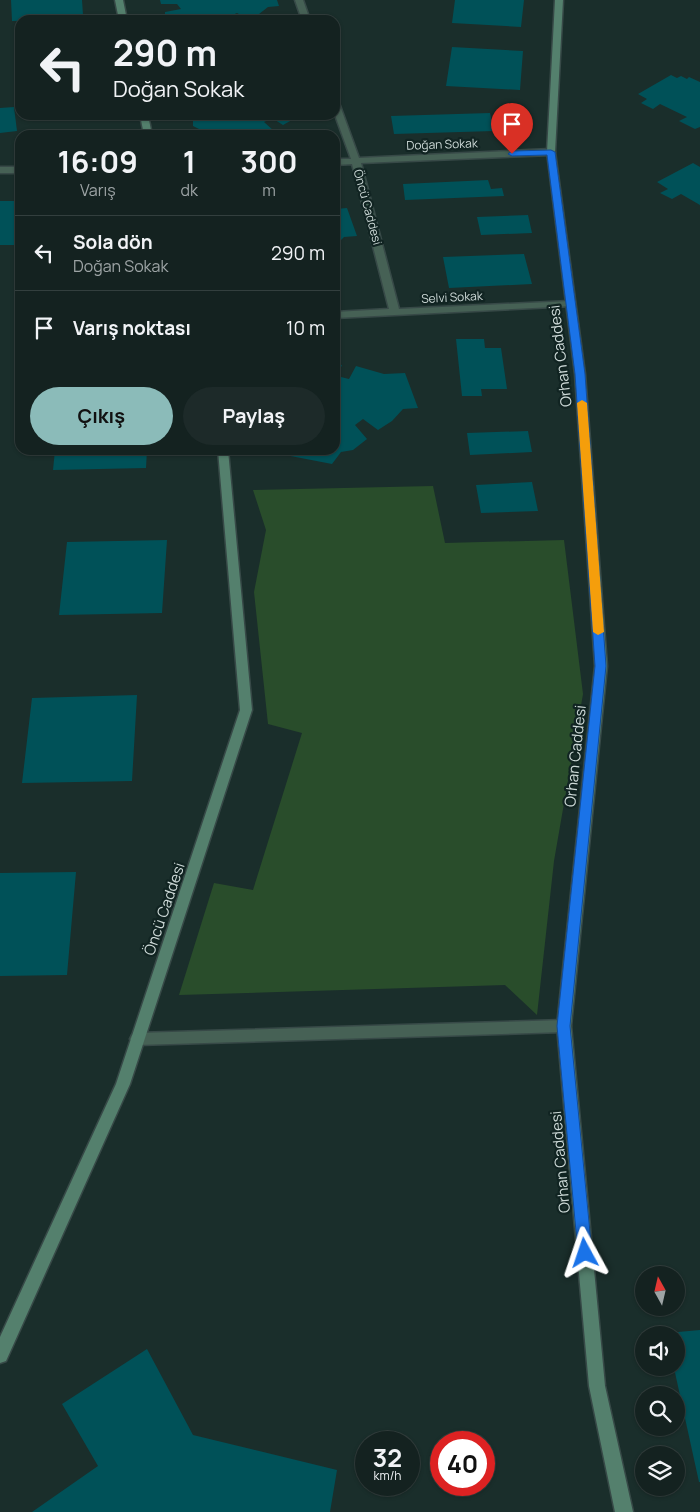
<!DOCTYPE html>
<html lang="tr">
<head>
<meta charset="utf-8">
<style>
  :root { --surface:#142220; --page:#1d2a29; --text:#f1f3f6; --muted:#9da4a5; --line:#333f3e; --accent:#8bbbb9 }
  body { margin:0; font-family:Manrope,sans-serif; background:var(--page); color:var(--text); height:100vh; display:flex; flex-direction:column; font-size:19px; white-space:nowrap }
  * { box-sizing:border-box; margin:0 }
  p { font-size:16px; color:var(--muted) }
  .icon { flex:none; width:28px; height:28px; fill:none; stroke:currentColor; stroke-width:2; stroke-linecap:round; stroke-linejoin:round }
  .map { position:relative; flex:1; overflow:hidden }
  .sheet { position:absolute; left:15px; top:130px; width:325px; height:325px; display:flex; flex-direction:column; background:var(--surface); border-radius:15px; box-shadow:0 1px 4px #0004,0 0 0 1px var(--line) }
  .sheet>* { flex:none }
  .guide { position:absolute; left:15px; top:15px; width:325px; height:105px; border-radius:15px; box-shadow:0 1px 4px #0004,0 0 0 1px var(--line); background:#142220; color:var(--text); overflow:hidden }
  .needle { width:32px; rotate:352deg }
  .fabs { position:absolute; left:635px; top:1266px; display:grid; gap:10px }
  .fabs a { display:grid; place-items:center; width:50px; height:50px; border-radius:50%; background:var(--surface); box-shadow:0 1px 4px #0004,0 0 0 1px var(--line); font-size:25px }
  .speed { position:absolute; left:355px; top:1431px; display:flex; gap:10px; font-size:25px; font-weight:700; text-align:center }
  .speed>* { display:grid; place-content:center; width:65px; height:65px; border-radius:50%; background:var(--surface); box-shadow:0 1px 4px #0004,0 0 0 1px var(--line); line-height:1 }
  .speed small { font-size:12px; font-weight:400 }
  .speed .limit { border:8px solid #d22; background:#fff; color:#111 }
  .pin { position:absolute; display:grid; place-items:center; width:42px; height:42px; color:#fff; margin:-51px -21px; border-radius:50% 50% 50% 0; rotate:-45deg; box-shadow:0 0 5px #0007 }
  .pin .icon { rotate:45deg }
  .me { position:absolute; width:55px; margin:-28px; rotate:355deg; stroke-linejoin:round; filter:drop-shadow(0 0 4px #0008) }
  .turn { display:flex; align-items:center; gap:18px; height:105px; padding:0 15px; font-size:22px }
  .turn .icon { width:65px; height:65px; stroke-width:2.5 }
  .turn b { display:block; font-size:35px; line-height:42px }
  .eta { display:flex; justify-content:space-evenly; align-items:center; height:85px; text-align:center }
  .eta b { font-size:30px; font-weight:700; line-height:35px }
  .primary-button { display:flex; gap:10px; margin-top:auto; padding:10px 15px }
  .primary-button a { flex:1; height:58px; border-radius:30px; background:var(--accent); color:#111; font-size:20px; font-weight:700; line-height:58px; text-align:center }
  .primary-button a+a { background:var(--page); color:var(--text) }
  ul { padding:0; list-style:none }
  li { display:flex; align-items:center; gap:15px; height:75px; padding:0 15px; border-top:1px solid var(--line) }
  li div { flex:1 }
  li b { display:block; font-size:19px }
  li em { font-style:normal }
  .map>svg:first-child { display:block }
  .green { fill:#294d2b }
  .building { fill:#005158 }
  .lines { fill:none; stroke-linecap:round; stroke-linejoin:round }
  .street-casing { stroke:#374947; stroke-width:3 }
  .secondary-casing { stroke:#374947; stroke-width:3 }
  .street { fill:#466155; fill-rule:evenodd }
  .secondary { fill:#54806d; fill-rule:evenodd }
  .route { fill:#1a73e8; stroke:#114b97 }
  .slow { fill:#f59e0b }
  .labels { text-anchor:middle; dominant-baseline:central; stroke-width:4.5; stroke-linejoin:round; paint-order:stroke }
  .far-street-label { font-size:12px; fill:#cdd9d7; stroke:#112422 }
  .street-label { font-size:15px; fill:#cdd9d7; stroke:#112422 }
</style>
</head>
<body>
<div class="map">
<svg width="700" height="1512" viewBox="0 0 700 1512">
  <rect width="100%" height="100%" fill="#1a2e2b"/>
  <path class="green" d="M 433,486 L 445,543 L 564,540 L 583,694 L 554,861 L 537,1015 L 505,985 L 179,995 L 214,883 L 253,890 L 302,733 L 268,724 L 254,592 L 266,530 L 253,490 Z"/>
  <path class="building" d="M 11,0 L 82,0 L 83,15 L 68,17 L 68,20 L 12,21 Z
    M 160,0 L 277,0 L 279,6 L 268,7 L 259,14 L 248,19 L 237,13 L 230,16 L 234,20 L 165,20 L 165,12 L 181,9 L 177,4 L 161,4 Z
    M 455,0 L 524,0 L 521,27 L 452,23 Z
    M 452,47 L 523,51 L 520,90 L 446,86 Z
    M 671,75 L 677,78 L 681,76 L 687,79 L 689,77 L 700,82 L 700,127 L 695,129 L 679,121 L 687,117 L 660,104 L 653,109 L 641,103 L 647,99 L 638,94 Z
    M 14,107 L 17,131 L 0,133 L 0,108 Z
    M 490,113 L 494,131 L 394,134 L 391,116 Z
    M 206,115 L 301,115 L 283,125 L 272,118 L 264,122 L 274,131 L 268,135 L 198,135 L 199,129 L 193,126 L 193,118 Z
    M 693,163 L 700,167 L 700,205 L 681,194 L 672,199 L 660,193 L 668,189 L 657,182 Z
    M 488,180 L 491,189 L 502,188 L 504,196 L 405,200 L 403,184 Z
    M 0,201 L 20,201 L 20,245 L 0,245 Z
    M 347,208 L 357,236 L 344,237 L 335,246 L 335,209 Z
    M 528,215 L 532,233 L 481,235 L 477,217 Z
    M 524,254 L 532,284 L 449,288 L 443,257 Z
    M 456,339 L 484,339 L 485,348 L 501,348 L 507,389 L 481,389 L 482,396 L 462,396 Z
    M 335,364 L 342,365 L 337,376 L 349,379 L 356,366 L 384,374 L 405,373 L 418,408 L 403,409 L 392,421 L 378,430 L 363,419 L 355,425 L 367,439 L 353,450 L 341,452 L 332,464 L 275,453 L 275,450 L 335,450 Z
    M 528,431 L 532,452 L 470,455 L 467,433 Z
    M 55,450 L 147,450 L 146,468 L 53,470 Z
    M 532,482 L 538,511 L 481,513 L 476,485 Z
    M 167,540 L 162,613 L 59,615 L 67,542 Z
    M 137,695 L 132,781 L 22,783 L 32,698 Z
    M 76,872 L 67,975 L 0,976 L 0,873 Z
    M 700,1330 L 700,1482 L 699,1482 L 674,1368 L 676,1368 L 676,1335 L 667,1335 L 667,1333 Z
    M 147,1349 L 193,1435 L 337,1470 L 330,1512 L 32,1512 L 98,1466 L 62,1404 Z"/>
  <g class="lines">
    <defs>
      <path id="street" d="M 295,0 L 303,0 L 310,20 L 302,20 Z
        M 335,100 L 339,103 L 359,158 L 551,149 L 555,152 L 551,155 L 361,163 L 399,309 L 570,301 L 575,304 L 573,306 L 335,318 L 335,312 L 389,309 L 352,164 L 335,165 L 335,159 L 351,159 L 335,115 Z
        M 0,167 L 20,167 L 20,173 L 0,173 Z
        M 564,1020 L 569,1022 L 571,1026 L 569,1030 L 564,1032 L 137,1045 L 132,1043 L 130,1039 L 132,1035 L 137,1033 Z"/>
      <path id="secondary" d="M 115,0 L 123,0 L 127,20 L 119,20 Z
        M 555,0 L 563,0 L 555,152 L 585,374 L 607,666 L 571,1026 L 605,1386 L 633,1512 L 615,1512 L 589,1386 L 557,1026 L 595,666 L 575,374 L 547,152 Z
        M 140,115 L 148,115 L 152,135 L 144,135 Z
        M 218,450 L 228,450 L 252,710 L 130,1084 L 6,1361 L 0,1363 L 0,1337 L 116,1084 L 240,710 Z"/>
    </defs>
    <use href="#street" class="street-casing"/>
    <use href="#secondary" class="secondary-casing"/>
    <use href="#street" class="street"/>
    <use href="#secondary" class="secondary"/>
  </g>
  <path class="route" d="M 551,150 L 555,152 L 585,374 L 606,666 L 570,1026 L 592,1253 L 590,1258 L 585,1260 L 580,1258 L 578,1253 L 557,1026 L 595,666 L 575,374 L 547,155 L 512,156 L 508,154 L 512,151 Z"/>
  <path class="slow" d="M 582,400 L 587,403 L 604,632 L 598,635 L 593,632 L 577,403 Z"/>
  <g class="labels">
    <g class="far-street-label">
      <text transform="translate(442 144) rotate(-2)">Doğan Sokak</text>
      <text transform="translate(368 207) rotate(75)">Öncü Caddesi</text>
      <text transform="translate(452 297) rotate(-3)">Selvi Sokak</text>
    </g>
    <g class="street-label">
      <text transform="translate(560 356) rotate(-97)">Orhan Caddesi</text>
      <text transform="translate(575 756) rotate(-84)">Orhan Caddesi</text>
      <text transform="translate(164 909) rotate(-71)">Öncü Caddesi</text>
      <text transform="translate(560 1162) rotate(-95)">Orhan Caddesi</text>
    </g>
  </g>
</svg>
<div class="fabs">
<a><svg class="needle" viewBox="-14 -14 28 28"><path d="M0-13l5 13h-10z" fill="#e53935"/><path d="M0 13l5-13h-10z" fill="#9da4a5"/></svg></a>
<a><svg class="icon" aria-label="sound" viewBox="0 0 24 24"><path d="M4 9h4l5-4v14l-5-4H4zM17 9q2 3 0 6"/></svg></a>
<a><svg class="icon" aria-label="search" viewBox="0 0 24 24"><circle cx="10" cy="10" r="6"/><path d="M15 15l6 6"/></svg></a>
<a><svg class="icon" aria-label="layers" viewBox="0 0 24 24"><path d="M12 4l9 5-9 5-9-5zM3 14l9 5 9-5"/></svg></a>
</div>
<div class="speed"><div>32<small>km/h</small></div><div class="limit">40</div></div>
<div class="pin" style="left:512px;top:154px;background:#d93025"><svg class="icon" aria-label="arrive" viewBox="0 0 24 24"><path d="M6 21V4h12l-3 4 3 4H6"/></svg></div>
<svg class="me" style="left:585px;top:1253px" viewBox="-20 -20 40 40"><path d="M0-17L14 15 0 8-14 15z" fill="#1a73e8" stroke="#fff" stroke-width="4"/></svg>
<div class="guide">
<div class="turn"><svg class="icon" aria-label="left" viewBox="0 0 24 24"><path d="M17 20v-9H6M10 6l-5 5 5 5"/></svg><div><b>290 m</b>Doğan Sokak</div></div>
</div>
<section class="sheet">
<div class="eta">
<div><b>16:09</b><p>Varış</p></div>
<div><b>1</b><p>dk</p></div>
<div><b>300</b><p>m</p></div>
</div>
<ul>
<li><svg class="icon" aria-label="left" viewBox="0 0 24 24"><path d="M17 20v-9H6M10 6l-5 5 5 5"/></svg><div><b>Sola dön</b><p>Doğan Sokak</p></div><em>290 m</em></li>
<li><svg class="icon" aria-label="arrive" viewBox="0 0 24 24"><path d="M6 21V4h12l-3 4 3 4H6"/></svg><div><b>Varış noktası</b></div><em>10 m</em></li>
</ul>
<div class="primary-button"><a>Çıkış</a><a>Paylaş</a></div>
</section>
</div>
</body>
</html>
